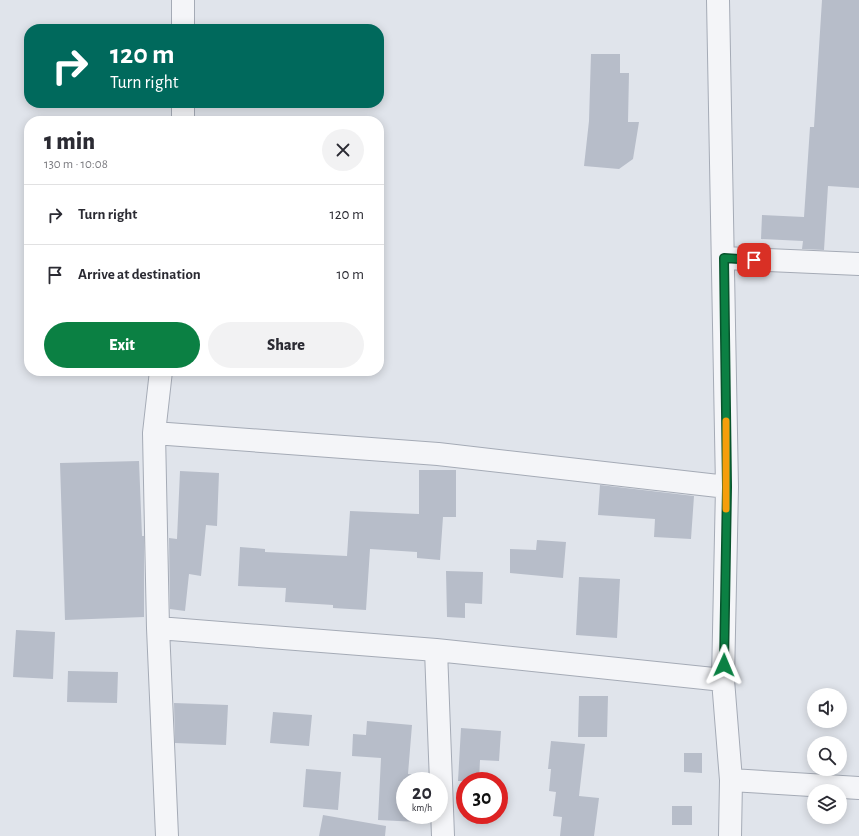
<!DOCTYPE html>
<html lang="en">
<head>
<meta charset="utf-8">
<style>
  :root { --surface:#fff; --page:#f2f2f3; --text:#2b2b33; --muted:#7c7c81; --line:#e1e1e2; --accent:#0b8043 }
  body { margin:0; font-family:"Alegreya Sans",sans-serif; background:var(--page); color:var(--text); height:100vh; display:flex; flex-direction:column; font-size:15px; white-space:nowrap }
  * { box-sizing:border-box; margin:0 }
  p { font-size:13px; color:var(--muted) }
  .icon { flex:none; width:22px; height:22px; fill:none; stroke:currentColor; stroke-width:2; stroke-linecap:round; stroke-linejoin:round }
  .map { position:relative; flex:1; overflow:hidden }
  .panel { position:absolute; left:24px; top:116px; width:360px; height:260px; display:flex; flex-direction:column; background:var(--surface); border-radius:16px; box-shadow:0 2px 10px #0003 }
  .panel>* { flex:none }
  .banner { position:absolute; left:24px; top:24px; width:360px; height:84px; border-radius:16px; box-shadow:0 2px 10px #0003; background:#00695c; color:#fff; overflow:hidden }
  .tools { position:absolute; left:807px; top:688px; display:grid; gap:8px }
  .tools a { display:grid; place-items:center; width:40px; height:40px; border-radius:50%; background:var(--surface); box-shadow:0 2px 10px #0003; font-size:20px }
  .speed { position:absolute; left:396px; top:772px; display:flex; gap:8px; font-size:20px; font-weight:700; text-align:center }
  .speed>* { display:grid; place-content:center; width:52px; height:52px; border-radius:50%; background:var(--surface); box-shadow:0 2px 10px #0003; line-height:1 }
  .speed small { font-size:10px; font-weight:400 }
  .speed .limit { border:6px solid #d22; background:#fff; color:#111 }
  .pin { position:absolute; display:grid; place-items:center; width:34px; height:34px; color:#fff; margin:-17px; border-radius:8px; box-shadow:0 2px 6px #0006 }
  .me { position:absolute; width:44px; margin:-22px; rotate:1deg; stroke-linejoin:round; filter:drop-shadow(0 0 3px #0008) }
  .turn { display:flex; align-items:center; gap:14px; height:84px; padding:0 20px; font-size:18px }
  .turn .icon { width:52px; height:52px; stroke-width:2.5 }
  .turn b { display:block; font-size:28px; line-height:34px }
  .round { display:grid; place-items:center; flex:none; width:42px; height:42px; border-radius:21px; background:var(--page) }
  .overview { display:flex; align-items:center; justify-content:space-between; height:68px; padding:0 20px }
  h1 { font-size:24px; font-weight:800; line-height:30px }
  .primary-button { display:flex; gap:8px; margin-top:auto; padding:8px 20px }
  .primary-button a { flex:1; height:46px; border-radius:24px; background:var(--accent); color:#fff; font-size:16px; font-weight:800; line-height:46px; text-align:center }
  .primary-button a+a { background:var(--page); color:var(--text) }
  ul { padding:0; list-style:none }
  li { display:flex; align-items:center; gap:12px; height:60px; padding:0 20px; border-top:1px solid var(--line) }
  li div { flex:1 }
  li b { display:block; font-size:15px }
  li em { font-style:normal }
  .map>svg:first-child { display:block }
  .building { fill:#b7bdc9 }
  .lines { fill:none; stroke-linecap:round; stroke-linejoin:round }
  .minor-casing { stroke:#a5abb6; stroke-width:24 }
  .minor { stroke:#f4f5f8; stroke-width:22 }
  .route-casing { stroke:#07532c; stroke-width:10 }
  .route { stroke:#0b8043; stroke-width:7 }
  .slow { stroke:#f59e0b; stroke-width:7 }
</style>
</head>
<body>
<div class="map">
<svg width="859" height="836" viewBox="0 0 859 836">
  <rect width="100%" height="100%" fill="#e0e4eb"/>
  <path class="building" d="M 822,0 L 859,0 L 859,188 L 828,186 L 824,250 L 802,249 L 803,241 L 761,239 L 762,215 L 804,217 L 810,127 L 814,127 Z
    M 591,54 L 620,54 L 620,73 L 629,73 L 628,122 L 639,122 L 633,159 L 619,169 L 584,166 L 589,121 Z
    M 139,461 L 142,536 L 144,536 L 144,617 L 65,620 L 60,463 Z
    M 419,470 L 456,470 L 456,517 L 443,517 L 440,560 L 417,558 L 417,552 L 370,549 L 366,610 L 333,608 L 333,605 L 285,602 L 286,588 L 238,586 L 240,547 L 265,549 L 265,552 L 347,556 L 350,511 L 419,514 Z
    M 180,471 L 219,473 L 217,526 L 206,525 L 201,576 L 189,574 L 185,611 L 170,609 L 169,538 L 177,539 Z
    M 600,485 L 694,496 L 691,539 L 654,537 L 655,519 L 598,515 Z
    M 537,540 L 566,542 L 563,578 L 510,573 L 510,549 L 536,550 Z
    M 446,571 L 483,572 L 482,604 L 465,603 L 465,618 L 447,617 Z
    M 579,577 L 620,579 L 617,638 L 576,635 Z
    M 16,630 L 55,632 L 53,679 L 13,677 Z
    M 68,671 L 118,672 L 117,703 L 67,702 Z
    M 579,696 L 608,696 L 607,737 L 578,737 Z
    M 174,703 L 228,705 L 226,745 L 175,743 Z
    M 273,712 L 312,715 L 309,746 L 270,743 Z
    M 367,721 L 412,725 L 408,774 L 421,775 L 420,781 L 405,781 L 405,815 L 419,815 L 418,822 L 378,820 L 381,758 L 352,756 L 353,734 L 366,735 Z
    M 461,728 L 501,731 L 499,761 L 480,760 L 479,781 L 458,781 Z
    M 551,741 L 585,744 L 579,796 L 599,798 L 594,836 L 560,836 L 562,817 L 553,816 L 556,792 L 549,791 L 551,769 L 548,769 Z
    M 684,753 L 702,753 L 702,773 L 684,772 Z
    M 306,769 L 341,772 L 338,810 L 303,807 Z
    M 672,806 L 692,806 L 692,825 L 672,825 Z
    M 323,815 L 386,826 L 385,836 L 319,836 Z"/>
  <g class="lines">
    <defs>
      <path id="minor" d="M 718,0 L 727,487 L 723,680 L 731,780 L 730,836
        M 183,29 L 183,0
        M 183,121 L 183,103
        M 724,258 L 859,264
        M 161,371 L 154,433 L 158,628 L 167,836
        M 154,433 L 438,454 L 727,487
        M 158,628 L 436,650 L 723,680
        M 436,650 L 443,836
        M 731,780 L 859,788"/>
    </defs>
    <use href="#minor" class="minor-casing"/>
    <use href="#minor" class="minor"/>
  </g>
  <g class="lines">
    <defs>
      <path id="route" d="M 724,665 L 727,487 L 724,258 L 754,260"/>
    </defs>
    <use href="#route" class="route-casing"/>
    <use href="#route" class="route"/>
    <path class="slow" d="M 726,421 L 726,509"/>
  </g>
</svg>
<div class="tools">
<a><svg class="icon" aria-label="sound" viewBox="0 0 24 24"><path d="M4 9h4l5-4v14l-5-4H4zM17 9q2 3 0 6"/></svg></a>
<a><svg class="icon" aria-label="search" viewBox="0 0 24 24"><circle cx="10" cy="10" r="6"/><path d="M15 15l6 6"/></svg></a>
<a><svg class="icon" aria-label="layers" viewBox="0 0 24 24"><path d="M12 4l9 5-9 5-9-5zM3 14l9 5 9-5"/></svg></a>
</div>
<div class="speed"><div>20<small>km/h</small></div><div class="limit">30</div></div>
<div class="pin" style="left:754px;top:260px;background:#d93025"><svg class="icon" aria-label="arrive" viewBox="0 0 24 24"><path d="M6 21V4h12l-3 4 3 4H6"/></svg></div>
<svg class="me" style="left:724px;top:665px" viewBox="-20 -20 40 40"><path d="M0-17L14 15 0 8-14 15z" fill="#0b8043" stroke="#fff" stroke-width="4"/></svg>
<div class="banner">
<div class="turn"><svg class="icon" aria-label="right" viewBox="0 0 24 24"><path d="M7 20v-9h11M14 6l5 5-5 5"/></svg><div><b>120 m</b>Turn right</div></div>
</div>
<section class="panel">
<div class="overview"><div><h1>1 min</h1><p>130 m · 10:08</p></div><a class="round"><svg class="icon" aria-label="close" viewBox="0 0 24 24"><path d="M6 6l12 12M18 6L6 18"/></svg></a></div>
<ul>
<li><svg class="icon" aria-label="right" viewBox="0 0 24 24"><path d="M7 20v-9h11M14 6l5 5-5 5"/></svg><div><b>Turn right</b></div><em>120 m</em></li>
<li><svg class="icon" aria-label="arrive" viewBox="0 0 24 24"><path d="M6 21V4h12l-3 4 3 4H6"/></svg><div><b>Arrive at destination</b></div><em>10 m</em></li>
</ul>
<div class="primary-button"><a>Exit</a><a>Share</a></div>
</section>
</div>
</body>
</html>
